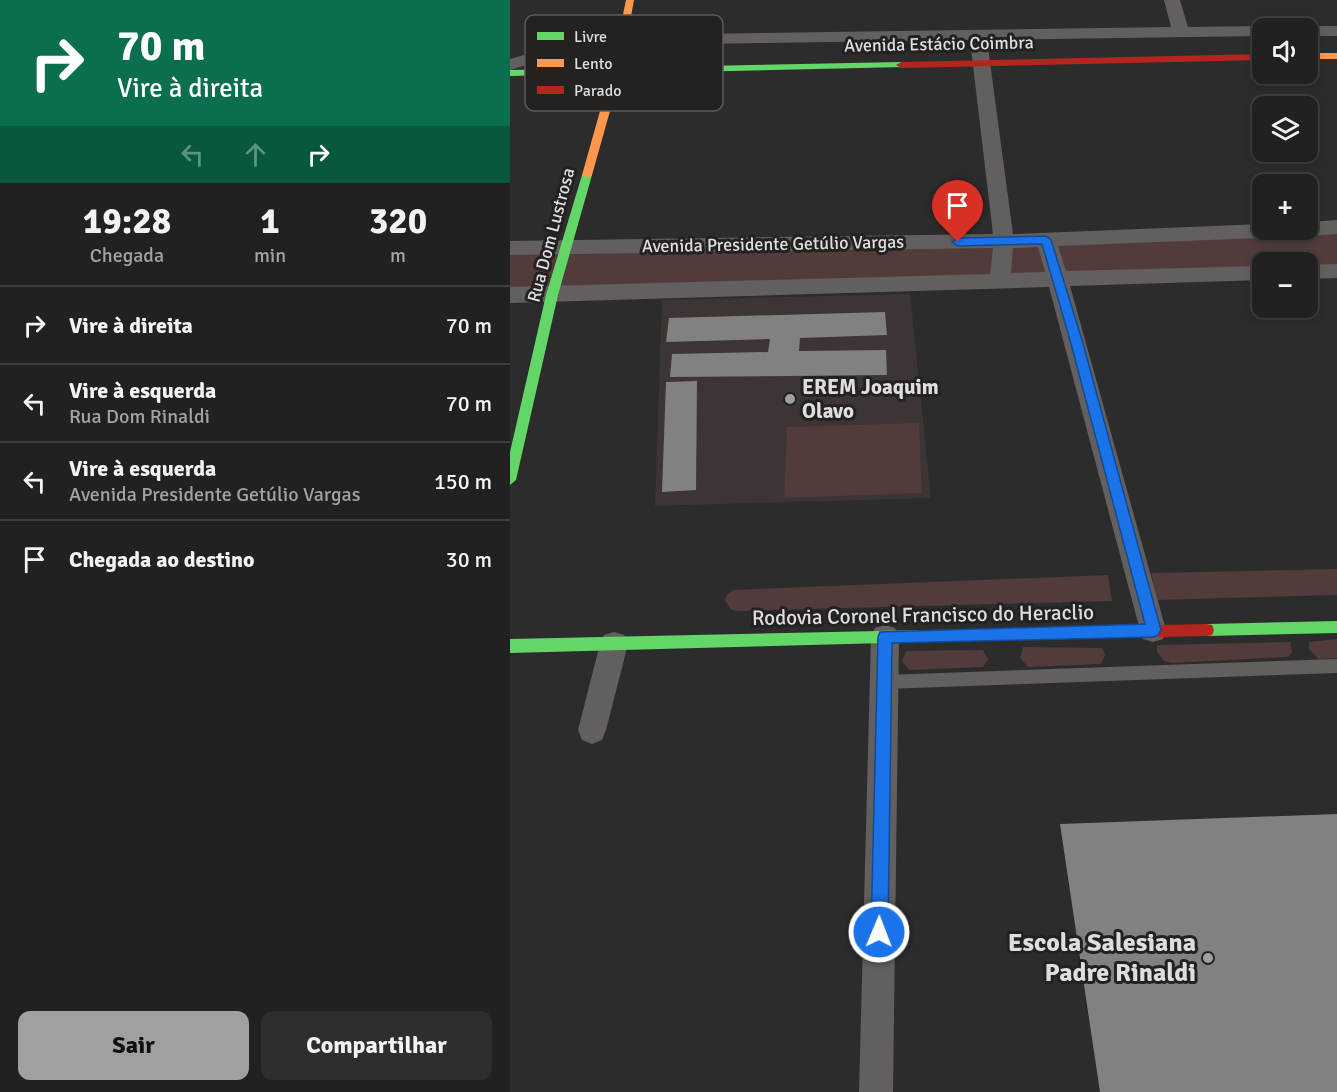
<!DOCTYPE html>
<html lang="pt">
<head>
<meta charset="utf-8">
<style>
  :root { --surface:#222121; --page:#2e2e2e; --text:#f1f3f6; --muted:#a2a3a5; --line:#3f3e3f; --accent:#a19f9f }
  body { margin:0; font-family:Signika,sans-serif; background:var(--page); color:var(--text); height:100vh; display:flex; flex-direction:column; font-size:22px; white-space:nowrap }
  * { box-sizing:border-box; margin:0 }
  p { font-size:20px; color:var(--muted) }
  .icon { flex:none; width:33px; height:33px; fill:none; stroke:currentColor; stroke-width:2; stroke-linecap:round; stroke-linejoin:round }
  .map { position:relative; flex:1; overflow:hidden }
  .sheet { display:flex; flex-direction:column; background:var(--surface); width:510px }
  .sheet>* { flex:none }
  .top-card { background:#0b6e4f; color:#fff; overflow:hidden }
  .controls { position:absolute; left:742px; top:18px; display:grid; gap:12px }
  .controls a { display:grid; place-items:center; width:66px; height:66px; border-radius:12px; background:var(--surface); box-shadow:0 3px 9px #0003,0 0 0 2px var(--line); font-size:30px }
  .pin { position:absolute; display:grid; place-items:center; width:51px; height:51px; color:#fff; margin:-62px -26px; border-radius:50% 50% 50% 0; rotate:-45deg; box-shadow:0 0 6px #0007 }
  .pin .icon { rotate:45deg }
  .me { position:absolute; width:66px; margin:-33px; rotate:1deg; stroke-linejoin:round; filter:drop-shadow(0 0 4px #0008) }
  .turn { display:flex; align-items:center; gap:21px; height:126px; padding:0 18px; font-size:27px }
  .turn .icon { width:78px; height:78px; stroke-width:2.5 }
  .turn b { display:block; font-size:42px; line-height:51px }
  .lanes { display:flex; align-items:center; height:57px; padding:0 18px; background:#0003; justify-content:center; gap:30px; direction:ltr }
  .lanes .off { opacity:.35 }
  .eta { display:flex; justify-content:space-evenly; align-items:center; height:102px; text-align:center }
  .eta b { font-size:36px; font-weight:700; line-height:42px }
  .button { display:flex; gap:12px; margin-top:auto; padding:12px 18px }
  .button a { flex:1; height:69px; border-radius:12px; background:var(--accent); color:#111; font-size:24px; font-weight:700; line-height:69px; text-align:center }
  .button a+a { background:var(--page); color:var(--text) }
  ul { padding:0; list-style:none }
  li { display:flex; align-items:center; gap:18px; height:78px; padding:0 18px; border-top:2px solid var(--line) }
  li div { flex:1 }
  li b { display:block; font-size:22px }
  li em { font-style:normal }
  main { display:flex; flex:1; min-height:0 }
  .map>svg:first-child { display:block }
  .built { fill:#3d3434 }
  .green { fill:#513b3b }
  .building { fill:#828181 }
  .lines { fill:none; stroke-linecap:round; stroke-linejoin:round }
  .lane { fill:#635f5f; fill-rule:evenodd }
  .street { fill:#635f5f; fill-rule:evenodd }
  .fast { fill:#63d668; fill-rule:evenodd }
  .slow { fill:#ff974d; fill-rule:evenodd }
  .jam { fill:#b3261e; fill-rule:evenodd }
  .route { fill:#1a73e8; stroke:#114b97; stroke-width:1.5 }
  .poi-dot { fill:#a19f9f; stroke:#242121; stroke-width:2 }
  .labels { text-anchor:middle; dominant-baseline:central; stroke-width:6; stroke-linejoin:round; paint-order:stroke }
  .far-street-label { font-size:18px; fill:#dfdddd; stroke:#242121 }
  .poi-label { font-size:21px; font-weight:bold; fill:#dfdddd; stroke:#242121; text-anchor:start }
  .street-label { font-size:21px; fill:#dfdddd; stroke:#242121 }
  .near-poi-label { font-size:26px; font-weight:bold; fill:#dfdddd; stroke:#242121; text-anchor:end }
  .key { fill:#242121; stroke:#5c5959; stroke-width:1.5 }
  .key-label { font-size:16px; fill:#dfdddd }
</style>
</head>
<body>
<main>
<section class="sheet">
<div class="top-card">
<div class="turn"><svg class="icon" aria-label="right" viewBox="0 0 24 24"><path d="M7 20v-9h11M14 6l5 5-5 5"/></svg><div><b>70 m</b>Vire à direita</div></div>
<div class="lanes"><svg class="icon off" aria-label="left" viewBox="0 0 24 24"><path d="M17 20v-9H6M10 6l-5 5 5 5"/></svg><svg class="icon off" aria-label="ahead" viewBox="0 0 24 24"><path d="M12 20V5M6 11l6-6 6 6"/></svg><svg class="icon" aria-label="right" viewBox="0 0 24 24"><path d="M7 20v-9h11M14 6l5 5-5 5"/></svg></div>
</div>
<div class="eta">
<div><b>19:28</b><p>Chegada</p></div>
<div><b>1</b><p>min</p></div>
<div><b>320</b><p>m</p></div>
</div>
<ul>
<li><svg class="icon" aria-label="right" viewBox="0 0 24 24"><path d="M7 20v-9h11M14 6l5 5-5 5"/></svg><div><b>Vire à direita</b></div><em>70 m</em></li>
<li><svg class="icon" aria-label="left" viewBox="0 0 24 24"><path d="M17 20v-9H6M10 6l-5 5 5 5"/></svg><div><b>Vire à esquerda</b><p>Rua Dom Rinaldi</p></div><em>70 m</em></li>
<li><svg class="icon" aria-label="left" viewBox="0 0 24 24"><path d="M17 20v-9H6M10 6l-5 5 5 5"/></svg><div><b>Vire à esquerda</b><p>Avenida Presidente Getúlio Vargas</p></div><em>150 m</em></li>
<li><svg class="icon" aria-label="arrive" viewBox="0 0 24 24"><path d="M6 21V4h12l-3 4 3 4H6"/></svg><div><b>Chegada ao destino</b></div><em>30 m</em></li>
</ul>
<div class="button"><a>Sair</a><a>Compartilhar</a></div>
</section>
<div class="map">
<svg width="827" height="1092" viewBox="0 0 827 1092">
  <rect width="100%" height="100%" fill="#2d2c2c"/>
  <path class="built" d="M 400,294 L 421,498 L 145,506 L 152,300 Z"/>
  <path class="green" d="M 827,229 L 827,273 L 798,275 L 798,262 L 753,262 L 753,277 L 39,294 L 55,247 L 496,244 Z
    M 52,248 L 36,294 L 0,294 L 0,249 Z
    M 409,423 L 412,493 L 274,498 L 277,427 Z
    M 827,569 L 827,595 L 647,600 L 641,573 Z
    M 598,575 L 602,601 L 227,611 L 220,609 L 215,600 L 217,595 L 223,590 Z
    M 827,639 L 827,658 L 808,659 L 799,649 L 799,642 Z
    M 780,642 L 782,652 L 778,657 L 662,663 L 654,661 L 647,652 L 647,645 Z
    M 513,647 L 592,648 L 595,655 L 591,664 L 518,667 L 510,658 Z
    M 473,650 L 478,659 L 473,667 L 399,670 L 392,661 L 396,651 Z"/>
  <path class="building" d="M 375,312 L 377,335 L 290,338 L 289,351 L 376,350 L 377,375 L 160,377 L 162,354 L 258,352 L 260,339 L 156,342 L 159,318 Z
    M 187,381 L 186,490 L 152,492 L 156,382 Z
    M 827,814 L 827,1092 L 590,1092 L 550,824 Z"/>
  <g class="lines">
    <path class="lane" d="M 827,659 L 827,673 L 375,689 L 370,687 L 368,682 L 370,677 L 375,675 Z"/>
    <path class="street" d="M 654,0 L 670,0 L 678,27 L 753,26 L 760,28 L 753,28 L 753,36 L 477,40 L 503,234 L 753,224 L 753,230 L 787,230 L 784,235 L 777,237 L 548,246 L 556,271 L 753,266 L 753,280 L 560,286 L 656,630 L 653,639 L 643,642 L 633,639 L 630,630 L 539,287 L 0,303 L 0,287 L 480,274 L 483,248 L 0,255 L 0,241 L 483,234 L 460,40 L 112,45 L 51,55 L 0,70 L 0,59 L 49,45 L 112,35 L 661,27 ZM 528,247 L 535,272 L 501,273 L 503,248 Z
      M 798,26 L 827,26 L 827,36 L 798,36 L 798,28 L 791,28 Z
      M 827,220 L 827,234 L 798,236 L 791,234 L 788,230 L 798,230 L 798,222 Z
      M 827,264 L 827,278 L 798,279 L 798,265 Z
      M 375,625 L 385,628 L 389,637 L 383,1092 L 349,1092 L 361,637 L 365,628 Z
      M 104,632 L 114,635 L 118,644 L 96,730 L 92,740 L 82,744 L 72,740 L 68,730 L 90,644 L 94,635 Z"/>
    <path class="fast" d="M 391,62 L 396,65 L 394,67 L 0,76 L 0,70 Z
      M 77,172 L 82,175 L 48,295 L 6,480 L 0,485 L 0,452 L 36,295 L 72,175 Z
      M 827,621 L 827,633 L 697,636 L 692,635 L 690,630 L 692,625 L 697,624 Z
      M 415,630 L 420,631 L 422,636 L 420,641 L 415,642 L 0,653 L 0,639 Z"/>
    <path class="slow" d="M 116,0 L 124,0 L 111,72 L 82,175 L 77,178 L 72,175 L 101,72 Z
      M 798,53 L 827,53 L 827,59 L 798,59 Z"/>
    <path class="jam" d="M 753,54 L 753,60 L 391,68 L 386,65 L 391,62 Z
      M 697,624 L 702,625 L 704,630 L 702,635 L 697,636 L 415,642 L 410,641 L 408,636 L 410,631 L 415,630 Z"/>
  </g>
  <path class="route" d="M 536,236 L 541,240 L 572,340 L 651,630 L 648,635 L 643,637 L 382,643 L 378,932 L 375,938 L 369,941 L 363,938 L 361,932 L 368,637 L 370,632 L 635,624 L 560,340 L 532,244 L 448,246 L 442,242 L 448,238 Z"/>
  <g class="poi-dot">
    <circle cx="280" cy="399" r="6"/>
    <circle cx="698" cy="958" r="6"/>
  </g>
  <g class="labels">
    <g class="far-street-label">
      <text transform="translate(429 44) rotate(-1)">Avenida Estácio Coimbra</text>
      <text transform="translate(41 235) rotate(-75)">Rua Dom Lustrosa</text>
      <text transform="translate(263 244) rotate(-1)">Avenida Presidente Getúlio Vargas</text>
    </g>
    <g class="poi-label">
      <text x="292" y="387">EREM Joaquim<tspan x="292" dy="24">Olavo</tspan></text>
    </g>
    <g class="street-label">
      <text transform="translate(413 615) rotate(-1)">Rodovia Coronel Francisco do Heraclio</text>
    </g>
    <g class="near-poi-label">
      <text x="686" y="943">Escola Salesiana<tspan x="686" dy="30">Padre Rinaldi</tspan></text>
    </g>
  </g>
  <rect x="15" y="15" width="198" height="96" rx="9" class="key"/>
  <rect x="27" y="32" width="27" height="8" fill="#63d668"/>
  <rect x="27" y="59" width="27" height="8" fill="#ff974d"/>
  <rect x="27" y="86" width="27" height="8" fill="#b3261e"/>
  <g class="key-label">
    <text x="64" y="42">Livre</text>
    <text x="64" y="69">Lento</text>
    <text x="64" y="96">Parado</text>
  </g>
</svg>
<div class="controls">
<a><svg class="icon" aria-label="sound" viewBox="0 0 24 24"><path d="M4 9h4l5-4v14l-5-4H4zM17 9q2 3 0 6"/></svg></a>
<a><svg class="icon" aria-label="layers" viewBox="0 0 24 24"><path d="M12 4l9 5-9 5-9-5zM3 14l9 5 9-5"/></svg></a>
<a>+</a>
<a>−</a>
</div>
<div class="pin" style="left:448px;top:242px;background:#d93025"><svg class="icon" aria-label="arrive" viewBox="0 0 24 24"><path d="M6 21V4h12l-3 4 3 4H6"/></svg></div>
<svg class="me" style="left:369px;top:932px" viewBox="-20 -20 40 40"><circle r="17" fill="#1a73e8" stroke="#fff" stroke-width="3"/><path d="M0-11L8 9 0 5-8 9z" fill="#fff"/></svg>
</div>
</main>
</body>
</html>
